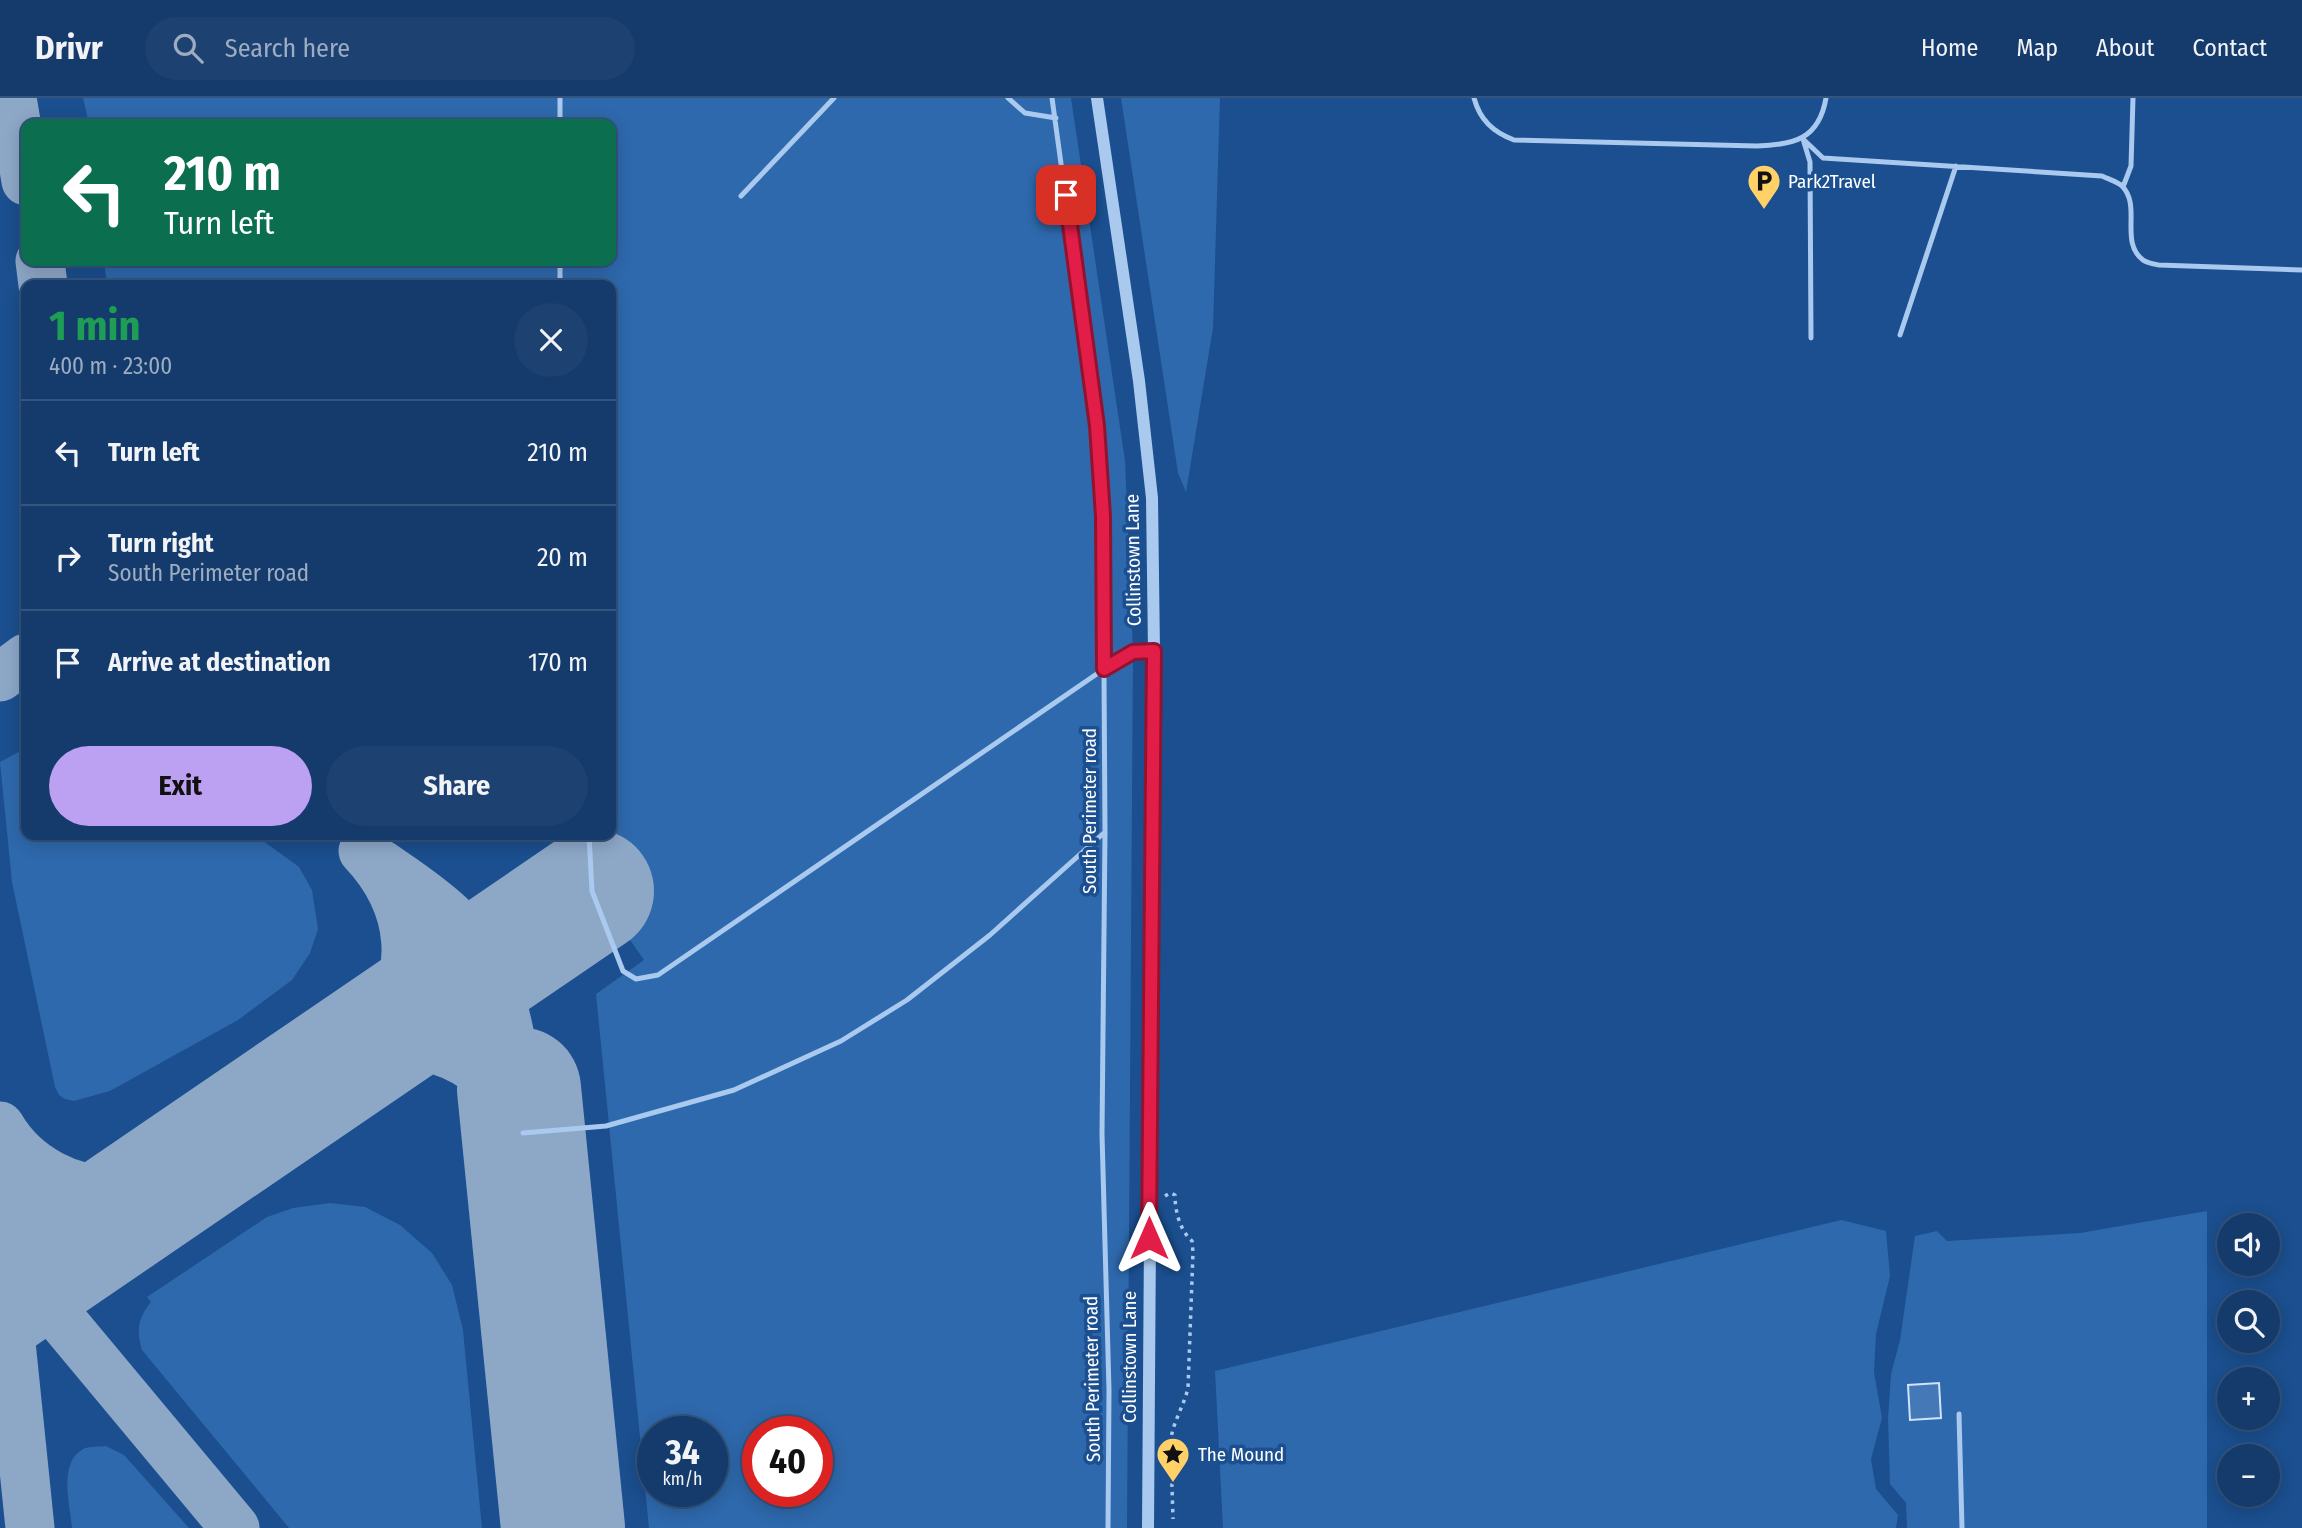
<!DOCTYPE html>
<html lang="en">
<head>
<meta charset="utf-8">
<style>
  :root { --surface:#143b6b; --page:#1d4271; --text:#f1f3f6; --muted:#9dadc1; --line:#33557e; --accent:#bca0f2 }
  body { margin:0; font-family:"Fira Sans Condensed",sans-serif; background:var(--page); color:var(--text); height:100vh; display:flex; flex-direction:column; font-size:26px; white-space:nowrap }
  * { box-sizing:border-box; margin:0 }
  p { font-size:23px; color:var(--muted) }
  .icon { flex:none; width:38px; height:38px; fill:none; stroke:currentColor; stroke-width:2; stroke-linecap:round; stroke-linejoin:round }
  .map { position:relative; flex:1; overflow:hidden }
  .drawer { position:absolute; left:21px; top:182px; width:595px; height:560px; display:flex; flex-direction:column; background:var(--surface); border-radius:14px; box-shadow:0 4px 18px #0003,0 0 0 2px var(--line) }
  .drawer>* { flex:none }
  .hud { position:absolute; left:21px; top:21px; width:595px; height:147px; border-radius:14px; box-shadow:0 4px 18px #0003,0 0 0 2px var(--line); background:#0b6e4f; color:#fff; overflow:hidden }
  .fabs { position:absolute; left:2217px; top:1115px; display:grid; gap:14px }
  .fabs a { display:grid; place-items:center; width:63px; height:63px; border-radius:50%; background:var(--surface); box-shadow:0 4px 18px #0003,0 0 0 2px var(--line); font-size:35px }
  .speed { position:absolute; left:637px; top:1318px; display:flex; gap:14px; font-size:35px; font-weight:700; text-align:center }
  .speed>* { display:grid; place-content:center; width:91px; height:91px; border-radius:50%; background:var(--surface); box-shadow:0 4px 18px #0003,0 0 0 2px var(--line); line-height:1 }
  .speed small { font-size:18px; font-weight:400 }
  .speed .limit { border:10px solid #d22; background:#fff; color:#111 }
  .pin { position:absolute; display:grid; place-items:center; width:60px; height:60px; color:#fff; margin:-30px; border-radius:14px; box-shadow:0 4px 10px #0006 }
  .me { position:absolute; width:77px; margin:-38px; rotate:0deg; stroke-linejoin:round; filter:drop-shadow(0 0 5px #0008) }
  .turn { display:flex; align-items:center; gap:24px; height:147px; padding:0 28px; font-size:32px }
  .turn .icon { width:91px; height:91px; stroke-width:2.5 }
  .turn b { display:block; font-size:49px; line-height:60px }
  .round { display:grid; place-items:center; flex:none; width:74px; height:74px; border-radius:37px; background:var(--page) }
  .overview { display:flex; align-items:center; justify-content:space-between; height:119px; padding:0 28px }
  h1 { font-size:42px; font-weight:700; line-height:52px; color:#1e9e55 }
  .action { display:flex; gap:14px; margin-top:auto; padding:14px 28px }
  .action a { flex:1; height:80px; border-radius:42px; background:var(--accent); color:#111; font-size:28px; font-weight:700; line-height:80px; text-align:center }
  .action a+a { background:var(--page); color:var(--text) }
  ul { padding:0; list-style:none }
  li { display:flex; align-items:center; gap:21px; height:105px; padding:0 28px; border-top:2px solid var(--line) }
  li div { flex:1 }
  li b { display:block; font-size:26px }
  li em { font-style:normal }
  header { display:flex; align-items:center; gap:42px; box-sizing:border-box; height:98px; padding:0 35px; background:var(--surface); border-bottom:2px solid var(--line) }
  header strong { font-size:33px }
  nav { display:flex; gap:38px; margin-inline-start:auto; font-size:24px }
  .search { width:490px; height:63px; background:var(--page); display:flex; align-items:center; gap:18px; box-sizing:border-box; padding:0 24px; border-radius:38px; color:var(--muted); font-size:26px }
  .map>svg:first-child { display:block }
  .green { fill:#2e69ad; fill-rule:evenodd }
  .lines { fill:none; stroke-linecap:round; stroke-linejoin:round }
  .taxiway { stroke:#8da7c7; stroke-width:49 }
  .runway { stroke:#8da7c7; stroke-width:124 }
  .building { fill:#4478b7; stroke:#cfe3fa; stroke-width:2 }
  .path { stroke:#a9c9ee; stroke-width:3.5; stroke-dasharray:3.5 5; stroke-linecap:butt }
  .service { stroke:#a9c9ee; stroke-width:5 }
  .tertiary { stroke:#a9c9ee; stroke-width:12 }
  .route-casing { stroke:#92132f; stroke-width:18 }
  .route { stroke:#e11d48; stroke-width:12 }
  .labels { text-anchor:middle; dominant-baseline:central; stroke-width:7; stroke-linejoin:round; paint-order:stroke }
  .poi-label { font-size:19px; fill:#fff; stroke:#1b4f8f; text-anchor:start }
  .street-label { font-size:19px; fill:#fff; stroke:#1b4f8f }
</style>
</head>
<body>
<header>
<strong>Drivr</strong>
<div class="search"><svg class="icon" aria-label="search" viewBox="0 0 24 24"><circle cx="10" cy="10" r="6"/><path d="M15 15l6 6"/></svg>Search here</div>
<nav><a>Home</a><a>Map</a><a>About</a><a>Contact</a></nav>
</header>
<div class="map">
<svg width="2302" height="1430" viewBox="0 0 2302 1430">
  <rect width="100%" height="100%" fill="#1b4f8f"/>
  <path class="green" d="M 83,0 L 1071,0 L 1125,363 L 1133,554 L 1127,1430 L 649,1430 L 596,896 L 644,862 L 557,737 L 611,737 L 611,187 L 107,187 L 104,163 L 611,163 L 611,26 L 89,26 ZM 653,1334 L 712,1334 L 712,1393 L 653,1393 ZM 758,1334 L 817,1334 L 817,1393 L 758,1393 Z
    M 1121,0 L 1220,0 L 1213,230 L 1186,394 L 1178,375 Z
    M 26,650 L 26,737 L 255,737 L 299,769 L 312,792 L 318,831 L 310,855 L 292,882 L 238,922 L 110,993 L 74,1003 L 65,1001 L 59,997 L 55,989 L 12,784 L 0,664 Z
    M 330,1105 L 365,1109 L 400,1127 L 432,1155 L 452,1187 L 463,1232 L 482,1430 L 289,1430 L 142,1252 C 136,1232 138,1220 151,1204 L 147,1199 L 267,1119 L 293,1110 Z
    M 2207,1113 L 2207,1430 L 1907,1430 L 1906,1405 L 1890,1386 L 1888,1321 L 1891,1276 L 1900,1242 L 1915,1138 L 1937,1133 L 1947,1143 L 2080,1135 Z
    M 1841,1122 L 1886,1133 L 1890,1178 L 1876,1236 L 1874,1274 L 1882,1320 L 1871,1361 L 1876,1391 L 1898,1417 L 1896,1430 L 1223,1430 L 1215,1273 Z
    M 106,1348 L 124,1357 L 189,1430 L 72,1430 C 70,1407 58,1365 83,1351 C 89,1348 99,1349 106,1348 Z"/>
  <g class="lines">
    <path class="taxiway" d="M 12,0 L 26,83
      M 40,163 L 43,187
      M 0,579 L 26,560
      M 381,766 C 404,782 429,798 450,818 C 499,864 510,927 519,991
      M 346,961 C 361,955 376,948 393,947 C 432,944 475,962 499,993 C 510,1008 517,1025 524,1042
      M 0,1028 C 24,1070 72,1095 120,1092 C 165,1089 226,1042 263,1016 C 296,992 342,965 369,937 C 425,881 413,806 363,753
      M 0,1076 L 15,1123 L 40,1177
      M 0,1109 C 41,1124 92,1126 131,1103
      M 1,1147 L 30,1430
      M 0,1148 L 235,1430"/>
    <path class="runway" d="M 519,991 L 563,1430
      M 0,1197 L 592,793"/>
  </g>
  <path class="building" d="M 1939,1285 L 1941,1320 L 1910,1322 L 1908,1287 Z"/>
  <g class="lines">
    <path class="path" d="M 1165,1098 L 1170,1095 L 1175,1097 C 1175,1114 1180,1132 1192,1143 L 1193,1154 L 1188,1290 C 1183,1311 1170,1328 1170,1351
      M 1162,1351 L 1170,1351 L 1171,1356 L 1173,1421"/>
    <path class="service" d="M 1008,0 L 1025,15 L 1056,20
      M 1052,0 L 1097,328 L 1103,418 L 1105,734 L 1102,1036 L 1109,1292 L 1108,1430
      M 1474,0 C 1480,22 1493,34 1514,42 L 1757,48 C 1794,47 1819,41 1826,0
      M 560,26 L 560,0
      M 1803,41 L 1823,60 L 2102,78 C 2108,81 2118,84 2122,88 C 2142,108 2119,144 2143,162 C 2147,165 2154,166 2159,167 L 2302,172
      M 1803,41 L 1810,64 L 1811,240
      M 2123,89 L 2131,68 L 2133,0
      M 741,98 L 834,0
      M 560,187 L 560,163
      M 1900,237 L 1956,68
      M 589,737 L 592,793 L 623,873 L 636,881 L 658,877 L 1104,571 L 1133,554 L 1154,553
      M 523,1035 L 606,1028 L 734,992 L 841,943 L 907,902 L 990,837 L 1105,734
      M 1959,1316 L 1962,1430"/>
    <path class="tertiary" d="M 1097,0 L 1139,283 L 1152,400 L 1154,553 L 1148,1430"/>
  </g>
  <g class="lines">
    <defs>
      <path id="route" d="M 1066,97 L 1097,328 L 1103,418 L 1104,571 L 1133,554 L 1154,553 L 1149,1140"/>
    </defs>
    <use href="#route" class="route-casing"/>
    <use href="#route" class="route"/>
  </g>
  <defs>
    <symbol id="parking-pin" viewBox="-11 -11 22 30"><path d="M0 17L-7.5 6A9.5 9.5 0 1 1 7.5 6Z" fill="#ffd166" stroke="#1b4f8f"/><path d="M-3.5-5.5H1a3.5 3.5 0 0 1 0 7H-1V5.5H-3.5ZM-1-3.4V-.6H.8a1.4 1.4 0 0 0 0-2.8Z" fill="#111"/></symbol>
    <symbol id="sight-pin" viewBox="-11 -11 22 30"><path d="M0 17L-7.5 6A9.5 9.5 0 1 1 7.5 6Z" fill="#ffd166" stroke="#1b4f8f"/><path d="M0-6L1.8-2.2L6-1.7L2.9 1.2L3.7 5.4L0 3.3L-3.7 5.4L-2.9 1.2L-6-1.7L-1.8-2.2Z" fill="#111"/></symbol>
  </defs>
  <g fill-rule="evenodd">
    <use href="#parking-pin" x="1745" y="64" width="38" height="52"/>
    <use href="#sight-pin" x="1154" y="1337" width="38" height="52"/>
  </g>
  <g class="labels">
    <g class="poi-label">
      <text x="1788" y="83">Park2Travel</text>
      <text x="1198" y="1356">The Mound</text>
    </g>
    <g class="street-label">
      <text transform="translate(1133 462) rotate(-91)">Collinstown Lane</text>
      <text transform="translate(1089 713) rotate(-90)">South Perimeter road</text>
      <text transform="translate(1129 1259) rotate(-90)">Collinstown Lane</text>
      <text transform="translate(1092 1281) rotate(-91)">South Perimeter road</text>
    </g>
  </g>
</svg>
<div class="fabs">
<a><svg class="icon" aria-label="sound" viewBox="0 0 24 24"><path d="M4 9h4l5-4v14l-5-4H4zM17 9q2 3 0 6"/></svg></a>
<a><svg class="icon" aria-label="search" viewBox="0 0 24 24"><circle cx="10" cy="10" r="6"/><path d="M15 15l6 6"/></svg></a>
<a>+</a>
<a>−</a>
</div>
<div class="speed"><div>34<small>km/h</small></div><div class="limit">40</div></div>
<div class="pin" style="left:1066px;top:97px;background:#d93025"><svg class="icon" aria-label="arrive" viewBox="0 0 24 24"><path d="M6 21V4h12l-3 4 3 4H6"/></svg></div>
<svg class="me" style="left:1149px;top:1140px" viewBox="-20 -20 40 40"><path d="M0-17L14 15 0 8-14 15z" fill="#e11d48" stroke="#fff" stroke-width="4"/></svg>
<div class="hud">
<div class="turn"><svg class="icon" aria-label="left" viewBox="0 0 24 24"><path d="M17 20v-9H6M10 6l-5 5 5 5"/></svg><div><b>210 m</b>Turn left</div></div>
</div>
<section class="drawer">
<div class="overview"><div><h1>1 min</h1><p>400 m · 23:00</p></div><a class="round"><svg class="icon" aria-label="close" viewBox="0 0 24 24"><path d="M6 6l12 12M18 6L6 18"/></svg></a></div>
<ul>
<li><svg class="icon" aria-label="left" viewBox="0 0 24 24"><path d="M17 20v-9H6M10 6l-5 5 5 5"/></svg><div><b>Turn left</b></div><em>210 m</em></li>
<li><svg class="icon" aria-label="right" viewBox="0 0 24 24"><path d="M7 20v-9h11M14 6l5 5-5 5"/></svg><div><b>Turn right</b><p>South Perimeter road</p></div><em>20 m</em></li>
<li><svg class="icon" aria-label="arrive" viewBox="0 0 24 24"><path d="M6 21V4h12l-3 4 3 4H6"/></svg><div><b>Arrive at destination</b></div><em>170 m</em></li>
</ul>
<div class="action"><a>Exit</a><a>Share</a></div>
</section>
</div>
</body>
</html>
